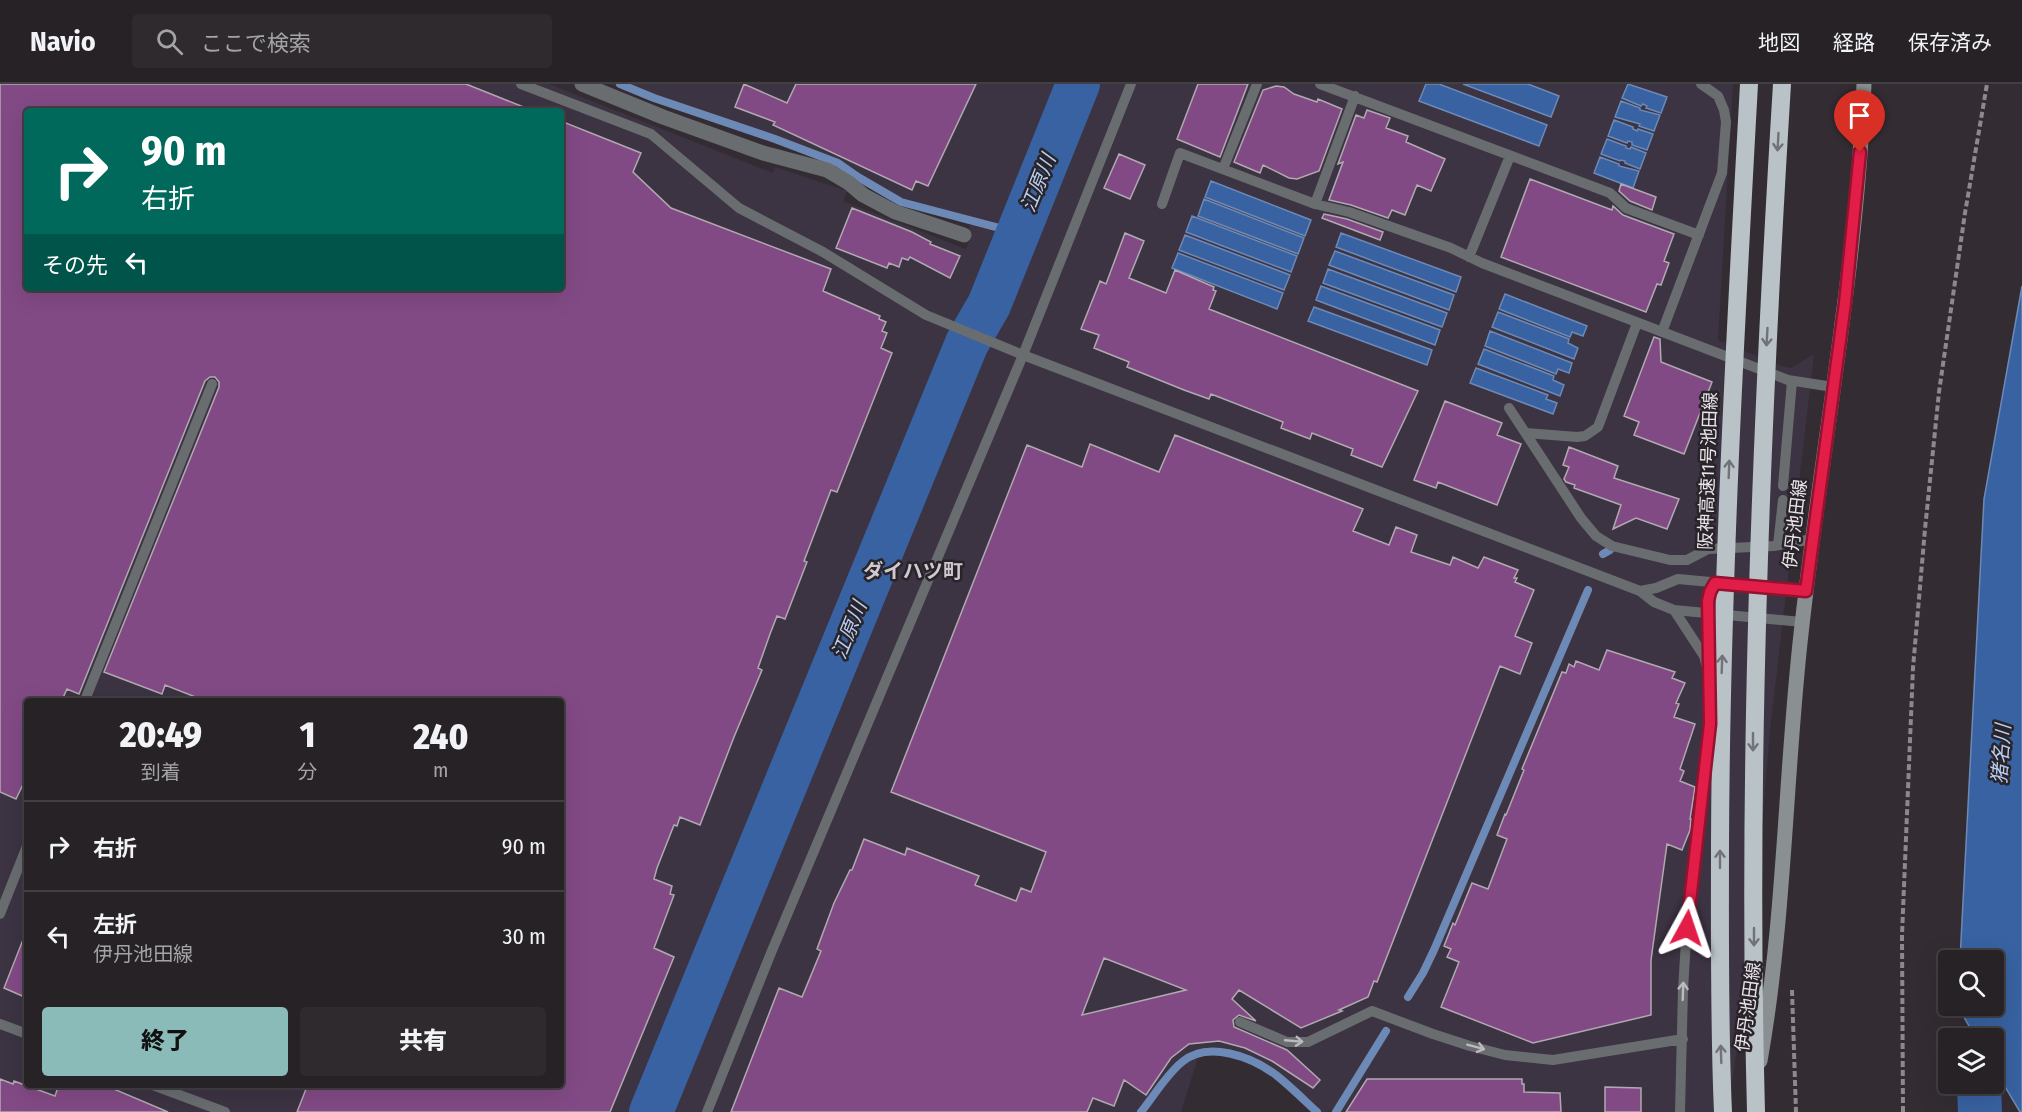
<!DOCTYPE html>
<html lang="ja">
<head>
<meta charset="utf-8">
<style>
  :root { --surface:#262226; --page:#2e2a2e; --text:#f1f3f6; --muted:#a4a4a7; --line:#423f43; --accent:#8bbbb9 }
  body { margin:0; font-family:"Fira Sans Condensed","Noto Sans JP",sans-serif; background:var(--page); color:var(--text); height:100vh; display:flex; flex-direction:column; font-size:22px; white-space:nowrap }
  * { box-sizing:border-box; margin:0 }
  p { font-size:20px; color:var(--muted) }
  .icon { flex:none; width:33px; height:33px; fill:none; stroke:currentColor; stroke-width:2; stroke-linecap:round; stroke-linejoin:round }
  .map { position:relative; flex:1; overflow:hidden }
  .drawer { position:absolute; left:24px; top:614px; width:540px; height:390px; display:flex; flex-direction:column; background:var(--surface); border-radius:6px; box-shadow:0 6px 24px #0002,0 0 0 2px var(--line) }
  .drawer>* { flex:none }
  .banner { position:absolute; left:24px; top:24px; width:540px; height:183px; border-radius:6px; box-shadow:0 6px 24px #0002,0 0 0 2px var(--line); background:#00695c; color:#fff; overflow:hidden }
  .buttons { position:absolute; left:1938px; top:866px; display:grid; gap:12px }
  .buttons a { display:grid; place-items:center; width:66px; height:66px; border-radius:6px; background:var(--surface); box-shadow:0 6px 24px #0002,0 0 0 2px var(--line); font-size:30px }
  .pin { position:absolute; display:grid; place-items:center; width:51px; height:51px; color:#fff; margin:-62px -26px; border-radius:50% 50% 50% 0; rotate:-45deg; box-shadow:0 0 6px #0007 }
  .pin .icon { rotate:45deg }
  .me { position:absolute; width:66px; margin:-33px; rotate:5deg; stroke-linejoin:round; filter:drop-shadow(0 0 4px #0008) }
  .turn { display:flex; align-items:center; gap:21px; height:126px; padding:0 18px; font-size:27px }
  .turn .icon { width:78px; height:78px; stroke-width:2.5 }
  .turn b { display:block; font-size:42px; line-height:51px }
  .then { display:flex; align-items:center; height:57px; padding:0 18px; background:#0003; gap:12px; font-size:22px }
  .eta { display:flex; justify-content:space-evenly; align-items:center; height:102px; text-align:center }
  .eta b { font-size:36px; font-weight:800; line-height:42px }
  .button { display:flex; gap:12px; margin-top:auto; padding:12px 18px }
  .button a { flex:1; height:69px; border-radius:6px; background:var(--accent); color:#111; font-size:24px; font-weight:800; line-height:69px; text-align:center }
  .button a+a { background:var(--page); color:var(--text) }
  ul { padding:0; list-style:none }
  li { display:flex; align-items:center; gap:18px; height:90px; padding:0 18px; border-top:2px solid var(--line) }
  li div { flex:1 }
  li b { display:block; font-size:22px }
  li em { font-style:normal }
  header { display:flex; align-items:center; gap:36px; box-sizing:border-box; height:84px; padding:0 30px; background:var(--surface); border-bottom:2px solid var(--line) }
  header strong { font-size:28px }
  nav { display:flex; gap:33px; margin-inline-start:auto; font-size:21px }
  .search { width:420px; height:54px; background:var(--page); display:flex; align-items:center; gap:15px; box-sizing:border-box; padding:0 21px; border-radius:6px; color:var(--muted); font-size:22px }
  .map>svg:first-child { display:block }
  .industrial { fill:#3c3343; fill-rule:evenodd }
  .water { fill:#3862a1; stroke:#6d89b6; stroke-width:1.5 }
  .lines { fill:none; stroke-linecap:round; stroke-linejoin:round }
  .stream { stroke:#6d89b6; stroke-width:8 }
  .river { stroke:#3862a1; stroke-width:44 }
  .building { fill:#824a85; stroke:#b0aab0; stroke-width:1.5; fill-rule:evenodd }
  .path { stroke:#8d888d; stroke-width:4; stroke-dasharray:6 3; stroke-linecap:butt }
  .service { stroke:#696d6f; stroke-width:10 }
  .minor { stroke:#696d6f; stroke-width:15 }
  .secondary { stroke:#8a8f92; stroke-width:15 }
  .motorway-bridge { stroke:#b9c2c6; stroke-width:18 }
  .oneway { stroke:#717378 }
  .oneway2 { stroke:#bcbabe }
  .route-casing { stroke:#92132f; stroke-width:15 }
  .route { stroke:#e11d48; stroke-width:10 }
  .labels { text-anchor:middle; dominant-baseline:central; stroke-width:5; stroke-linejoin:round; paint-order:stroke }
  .street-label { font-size:18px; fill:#e8e4e8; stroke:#292429 }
  .water-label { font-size:20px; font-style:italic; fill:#b7cef2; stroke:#292429 }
  .neighbourhood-label { font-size:20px; font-weight:bold; fill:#d0c9d0; stroke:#292429 }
</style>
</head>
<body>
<header>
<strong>Navio</strong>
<div class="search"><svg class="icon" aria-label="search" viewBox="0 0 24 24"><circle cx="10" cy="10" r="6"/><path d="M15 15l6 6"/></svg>ここで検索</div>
<nav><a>地図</a><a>経路</a><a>保存済み</a></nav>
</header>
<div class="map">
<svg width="2022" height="1028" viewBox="0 0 2022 1028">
  <rect width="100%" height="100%" fill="#332d33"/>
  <path class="industrial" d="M 0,0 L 549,0 L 773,89 L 775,83 L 847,107 L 843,117 L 966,165 L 971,152 L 968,150 L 970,140 L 900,121 L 831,79 L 654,18 L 611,0 L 1733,0 L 1718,256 L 1781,282 L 1791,284 L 1814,270 L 1770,647 L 1750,886 L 1743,923 L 1728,1028 L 1332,1028 L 1329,1026 L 1327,1028 L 1321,1028 L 1276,988 L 1266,981 L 1231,968 L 1214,965 L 1200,967 L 1181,1028 L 0,1028 ZM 27,27 L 561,27 L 561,204 L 27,204 ZM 27,616 L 561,616 L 561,1000 L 27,1000 Z"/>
  <path class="water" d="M 1426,0 L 1439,0 L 1547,41 L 1539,62 L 1419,17 Z
    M 1463,0 L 1528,0 L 1559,12 L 1551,33 Z
    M 1628,0 L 1667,13 L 1661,29 L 1646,24 L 1647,22 L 1643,20 L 1641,22 L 1622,14 Z
    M 1621,17 L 1640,24 L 1640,26 L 1660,31 L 1654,47 L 1639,42 L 1640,40 L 1615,33 Z
    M 1614,36 L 1633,43 L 1633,45 L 1637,47 L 1638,45 L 1653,50 L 1647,66 L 1632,61 L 1632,58 L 1628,57 L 1627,59 L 1608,52 Z
    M 1607,55 L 1626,62 L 1626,64 L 1630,65 L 1631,63 L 1646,69 L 1640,85 L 1625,79 L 1625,77 L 1621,76 L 1620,77 L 1601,70 Z
    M 1600,73 L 1619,80 L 1619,82 L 1639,87 L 1633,104 L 1594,89 Z
    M 1211,97 L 1311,136 L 1305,152 L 1205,113 Z
    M 1204,115 L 1304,154 L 1298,170 L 1198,132 Z
    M 1192,132 L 1297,172 L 1291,188 L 1186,148 Z
    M 1341,149 L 1461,193 L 1456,208 L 1336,163 Z
    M 1185,151 L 1290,191 L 1284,206 L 1179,166 Z
    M 1335,167 L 1454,211 L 1449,226 L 1329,181 Z
    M 1178,169 L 1283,209 L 1277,225 L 1172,184 Z
    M 1328,185 L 1447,229 L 1442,243 L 1323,199 Z
    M 1321,202 L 1440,246 L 1435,261 L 1316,216 Z
    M 2022,202 L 2022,1028 L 2020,1028 L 1994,984 L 1994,954 L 1976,954 L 1958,923 L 1958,921 L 1994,921 L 1994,876 L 1960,876 L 1984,415 Z
    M 1505,210 L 1587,242 L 1583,252 L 1572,248 L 1570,253 L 1499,225 Z
    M 1314,223 L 1432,266 L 1427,281 L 1308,237 Z
    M 1498,228 L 1569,255 L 1568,259 L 1578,264 L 1574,275 L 1492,243 Z
    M 1490,247 L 1572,279 L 1569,289 L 1558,285 L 1556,290 L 1485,262 Z
    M 1484,265 L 1554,292 L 1553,296 L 1564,301 L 1560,312 L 1478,280 Z
    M 1476,284 L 1548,311 L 1546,315 L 1557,319 L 1553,330 L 1470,299 Z"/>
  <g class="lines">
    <path class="stream" d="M 620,0 L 654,14 L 775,55 L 838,79 L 858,93 L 901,118 L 1018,149
      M 1603,470 L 1610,466
      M 1408,913 L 1423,889 L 1434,866 L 1588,506
      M 1141,1028 C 1154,1012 1166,991 1182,978 C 1208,956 1252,973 1276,991 C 1290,1002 1304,1016 1317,1028
      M 1336,1028 L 1386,947"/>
    <path class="river" d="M 1979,999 L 1980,1028
      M 651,1028 L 967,259 L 989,221 L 1078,0"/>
  </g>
  <path class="building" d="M 0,0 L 466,0 L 531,26 L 27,27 L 27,204 L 561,204 L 561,37 L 641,69 L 633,88 L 671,124 L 831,185 L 823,207 L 880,232 L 879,235 L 886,238 L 882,247 L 887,249 L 881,264 L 892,269 L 837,408 L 831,406 L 804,477 L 807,478 L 785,535 L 777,532 L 770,550 L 758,584 L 762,586 L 734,653 L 700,741 L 680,733 L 677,742 L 674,741 L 657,784 L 654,795 L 672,802 L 670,810 L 674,811 L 654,864 L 674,873 L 610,1028 L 297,1028 L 308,1000 L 561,1000 L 561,616 L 203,616 L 165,601 L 162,610 L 104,588 L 219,303 L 219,298 L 215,293 L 210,293 L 205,297 L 79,610 L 67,605 L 62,616 L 27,616 L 27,692 L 16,715 L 0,708 Z
    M 744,0 L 787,19 L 796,0 L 976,0 L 928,102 L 916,97 L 912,106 L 773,41 L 775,38 L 735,23 Z
    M 1198,0 L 1248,0 L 1220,73 L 1177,55 Z
    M 1276,2 L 1284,3 L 1294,10 L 1317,18 L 1318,15 L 1342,25 L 1319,87 L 1297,95 L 1289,94 L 1263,81 L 1260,89 L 1234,78 L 1263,6 Z
    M 1367,26 L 1390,34 L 1386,44 L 1408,52 L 1406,58 L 1445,75 L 1431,107 L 1417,101 L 1405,131 L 1392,126 L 1388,134 L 1351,121 L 1329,116 L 1343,78 L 1338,80 L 1356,31 L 1364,34 Z
    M 1119,70 L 1145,81 L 1130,115 L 1104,104 Z
    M 1530,95 L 1612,126 L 1613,122 L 1623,131 L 1674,150 L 1664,177 L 1669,179 L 1661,201 L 1657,200 L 1646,228 L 1501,173 Z
    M 1621,100 L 1656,113 L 1652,126 L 1630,117 L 1619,107 Z
    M 852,124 L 912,148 L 931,158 L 930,160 L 960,172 L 950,194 L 910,173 L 908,176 L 902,174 L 899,183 L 889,179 L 887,184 L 836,164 Z
    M 1324,130 L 1347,135 L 1383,148 L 1380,156 L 1322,134 Z
    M 1125,149 L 1144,157 L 1129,194 L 1166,209 L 1175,186 L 1214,203 L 1213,206 L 1216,207 L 1209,225 L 1418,307 L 1382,383 L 1351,371 L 1353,365 L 1312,349 L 1310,355 L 1281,344 L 1283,338 L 1211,310 L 1209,315 L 1184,306 L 1127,283 L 1129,278 L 1094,264 L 1099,251 L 1081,245 L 1100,197 L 1106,200 Z
    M 1654,253 L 1660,255 L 1661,278 L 1712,298 L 1684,370 L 1634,351 L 1639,338 L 1624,332 Z
    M 1445,317 L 1502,339 L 1497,351 L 1521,360 L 1497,421 L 1438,398 L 1436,404 L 1414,396 Z
    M 1175,351 L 1363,425 L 1353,447 L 1389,461 L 1396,443 L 1417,451 L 1411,468 L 1450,481 L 1453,473 L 1478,484 L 1484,473 L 1518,486 L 1514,494 L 1517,494 L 1515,498 L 1534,506 L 1515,552 L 1532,559 L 1520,590 L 1500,582 L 1377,898 L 1374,897 L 1368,913 L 1339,926 L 1342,927 L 1301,944 L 1239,906 L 1232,915 L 1256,937 L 1239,931 L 1233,936 L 1234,943 L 1287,966 L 1320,996 L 1313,1004 L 1272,977 L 1245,964 L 1219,957 L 1189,960 L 1171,974 L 1146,1011 L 1124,996 L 1114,1022 L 1093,1014 L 1087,1028 L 731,1028 L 779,904 L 802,913 L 821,867 L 817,865 L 834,819 L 850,786 L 852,786 L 864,755 L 905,771 L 907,764 L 979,792 L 975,801 L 1016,817 L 1021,804 L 1031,808 L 1046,768 L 891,708 L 1027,361 L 1082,383 L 1090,360 L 1159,388 ZM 1104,874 L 1186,906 L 1082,931 Z
    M 1569,363 L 1618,382 L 1614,394 L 1679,415 L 1667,445 L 1636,434 L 1613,445 L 1621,421 L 1574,404 L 1575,401 L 1566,398 L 1564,395 L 1569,383 L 1563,381 Z
    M 1607,566 L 1675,588 L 1672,594 L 1685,599 L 1676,619 L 1679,620 L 1674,633 L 1695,640 L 1680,685 L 1684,687 L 1680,697 L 1695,703 L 1690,735 L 1691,735 L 1690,746 L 1682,766 L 1667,760 L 1651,876 L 1651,931 L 1533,959 L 1441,923 L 1459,878 L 1447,873 L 1451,865 L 1444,862 L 1453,839 L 1455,841 L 1472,799 L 1488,805 L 1507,755 L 1497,751 L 1505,730 L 1506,731 L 1524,686 L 1522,685 L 1562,588 L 1566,589 L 1569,580 L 1574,583 L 1576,577 L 1599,586 Z
    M 26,848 L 27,849 L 27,914 L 4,904 Z
    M 0,995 L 13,1000 L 14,997 L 55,1012 L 59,1000 L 102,1000 L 168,1028 L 0,1028 Z
    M 1367,995 L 1522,995 L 1522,1000 L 1524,1000 L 1524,1008 L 1560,1009 L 1561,1028 L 1346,1028 Z
    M 1605,1003 L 1641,1004 L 1641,1028 L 1605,1028 Z"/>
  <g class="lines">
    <path class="path" d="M 1792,906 L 1796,1028
      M 1903,1028 L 1902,851 L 1913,584 L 1925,445 L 1939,308 L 1965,129 L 1987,0"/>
    <path class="service" d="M 521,0 L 651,50 L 739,124 L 823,168 L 926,231 L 1023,271 L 1640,507 L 1654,518 L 1674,526 L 1802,538
      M 1320,0 L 1610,109 L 1626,124 L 1699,151
      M 1223,85 L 1257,0
      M 1162,120 L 1180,69 L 1315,120 L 1349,128 L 1451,164 L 1482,179 L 1788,296 L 1833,303
      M 1315,120 L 1355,12
      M 1469,173 L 1510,72
      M 1662,248 L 1722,89 L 1726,38 L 1724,26 L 1718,12 L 1701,0
      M 1509,324 L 1581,434 L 1596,452 L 1612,462 L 1670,476 L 1687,476 L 1708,465 L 1774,462 L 1813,455
      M 1526,349 L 1577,353 L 1585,352 L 1598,343 L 1637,239
      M 1783,402 L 1792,297
      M 1778,461 L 1783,416
      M 1640,507 L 1656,504 L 1678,495 L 1806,507
      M 1674,526 L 1704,572 L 1708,587 L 1710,640 L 1688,823 L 1683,906 L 1680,1028
      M 1708,577 L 1708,517 L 1710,508 L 1715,499
      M 85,616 L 212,300
      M 0,830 L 27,762
      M 1240,938 L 1287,958 L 1308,958 L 1372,927 L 1433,950 L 1470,962 L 1505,971 L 1553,976 L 1683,955
      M 0,940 L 27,950
      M 150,1000 L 225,1028
      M 707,1028 L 771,869 L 1023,271 L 1131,0"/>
    <path class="minor" d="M 582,0 L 663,33 L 763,69 L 827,86 L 849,99 L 863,111 L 895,128 L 964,151"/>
    <path class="secondary" d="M 1760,977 C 1785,836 1785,692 1801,550 C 1821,366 1857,185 1864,0"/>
    <path class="motorway-bridge" d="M 1723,1028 C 1719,939 1720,849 1720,759 C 1721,506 1735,253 1749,0
      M 1756,1028 C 1747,685 1761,342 1782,0"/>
  </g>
  <defs><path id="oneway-shaft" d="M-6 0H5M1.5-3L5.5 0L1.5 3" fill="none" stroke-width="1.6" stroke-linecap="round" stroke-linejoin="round" transform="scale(1.5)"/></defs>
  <g class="oneway">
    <use href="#oneway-shaft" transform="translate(1778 58) rotate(93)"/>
    <use href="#oneway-shaft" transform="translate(1767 253) rotate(93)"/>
    <use href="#oneway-shaft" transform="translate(1729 385) rotate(-88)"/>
    <use href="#oneway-shaft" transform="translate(1722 580) rotate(-88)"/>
    <use href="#oneway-shaft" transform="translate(1753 658) rotate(90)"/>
    <use href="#oneway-shaft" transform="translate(1720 775) rotate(-90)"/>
    <use href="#oneway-shaft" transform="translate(1754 853) rotate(90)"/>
    <use href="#oneway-shaft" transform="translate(1721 970) rotate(-92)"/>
  </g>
  <g class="oneway2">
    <use href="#oneway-shaft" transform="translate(1683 907) rotate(-88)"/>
    <use href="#oneway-shaft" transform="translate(1294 957) rotate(5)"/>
    <use href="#oneway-shaft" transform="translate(1476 963) rotate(15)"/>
  </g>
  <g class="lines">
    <defs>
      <path id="route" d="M 1687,844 L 1710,640 L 1708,517 L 1710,508 L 1715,499 L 1806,507 L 1845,219 L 1860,68"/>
    </defs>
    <use href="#route" class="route-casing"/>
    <use href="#route" class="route"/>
  </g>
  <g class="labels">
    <g class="street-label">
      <text transform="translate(1708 387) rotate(-88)">阪神高速11号池田線</text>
      <text transform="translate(1795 440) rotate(-83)">伊丹池田線</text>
      <text transform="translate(1748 923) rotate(-82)">伊丹池田線</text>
    </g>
    <g class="water-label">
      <text transform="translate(1038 99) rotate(-68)">江原川</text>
      <text transform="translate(849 546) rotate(-68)">江原川</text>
      <text transform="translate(2001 670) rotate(-86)">猪名川</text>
    </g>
    <g class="neighbourhood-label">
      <text x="913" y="487">ダイハツ町</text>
    </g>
  </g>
</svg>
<div class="buttons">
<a><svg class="icon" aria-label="search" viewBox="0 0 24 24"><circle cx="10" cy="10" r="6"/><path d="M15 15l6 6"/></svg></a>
<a><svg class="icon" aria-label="layers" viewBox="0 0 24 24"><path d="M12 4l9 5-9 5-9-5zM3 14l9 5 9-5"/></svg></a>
</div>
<div class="pin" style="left:1860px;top:68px;background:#d93025"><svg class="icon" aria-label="arrive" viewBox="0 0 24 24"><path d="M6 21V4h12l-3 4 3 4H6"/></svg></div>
<svg class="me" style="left:1687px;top:844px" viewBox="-20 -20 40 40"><path d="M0-17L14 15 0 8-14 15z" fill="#e11d48" stroke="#fff" stroke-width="4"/></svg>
<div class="banner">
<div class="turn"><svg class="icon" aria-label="right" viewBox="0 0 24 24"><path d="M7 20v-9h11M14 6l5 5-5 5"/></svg><div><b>90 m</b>右折</div></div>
<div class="then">その先<svg class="icon" aria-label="left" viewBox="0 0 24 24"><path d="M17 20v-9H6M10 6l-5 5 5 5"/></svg></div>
</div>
<section class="drawer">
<div class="eta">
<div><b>20:49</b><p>到着</p></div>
<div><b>1</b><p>分</p></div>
<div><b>240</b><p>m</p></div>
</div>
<ul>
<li><svg class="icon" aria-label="right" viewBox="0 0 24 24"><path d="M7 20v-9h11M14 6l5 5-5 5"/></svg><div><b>右折</b></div><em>90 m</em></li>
<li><svg class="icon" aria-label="left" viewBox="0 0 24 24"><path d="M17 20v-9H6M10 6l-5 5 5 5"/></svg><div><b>左折</b><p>伊丹池田線</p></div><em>30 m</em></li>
</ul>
<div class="button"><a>終了</a><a>共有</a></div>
</section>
</div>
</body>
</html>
